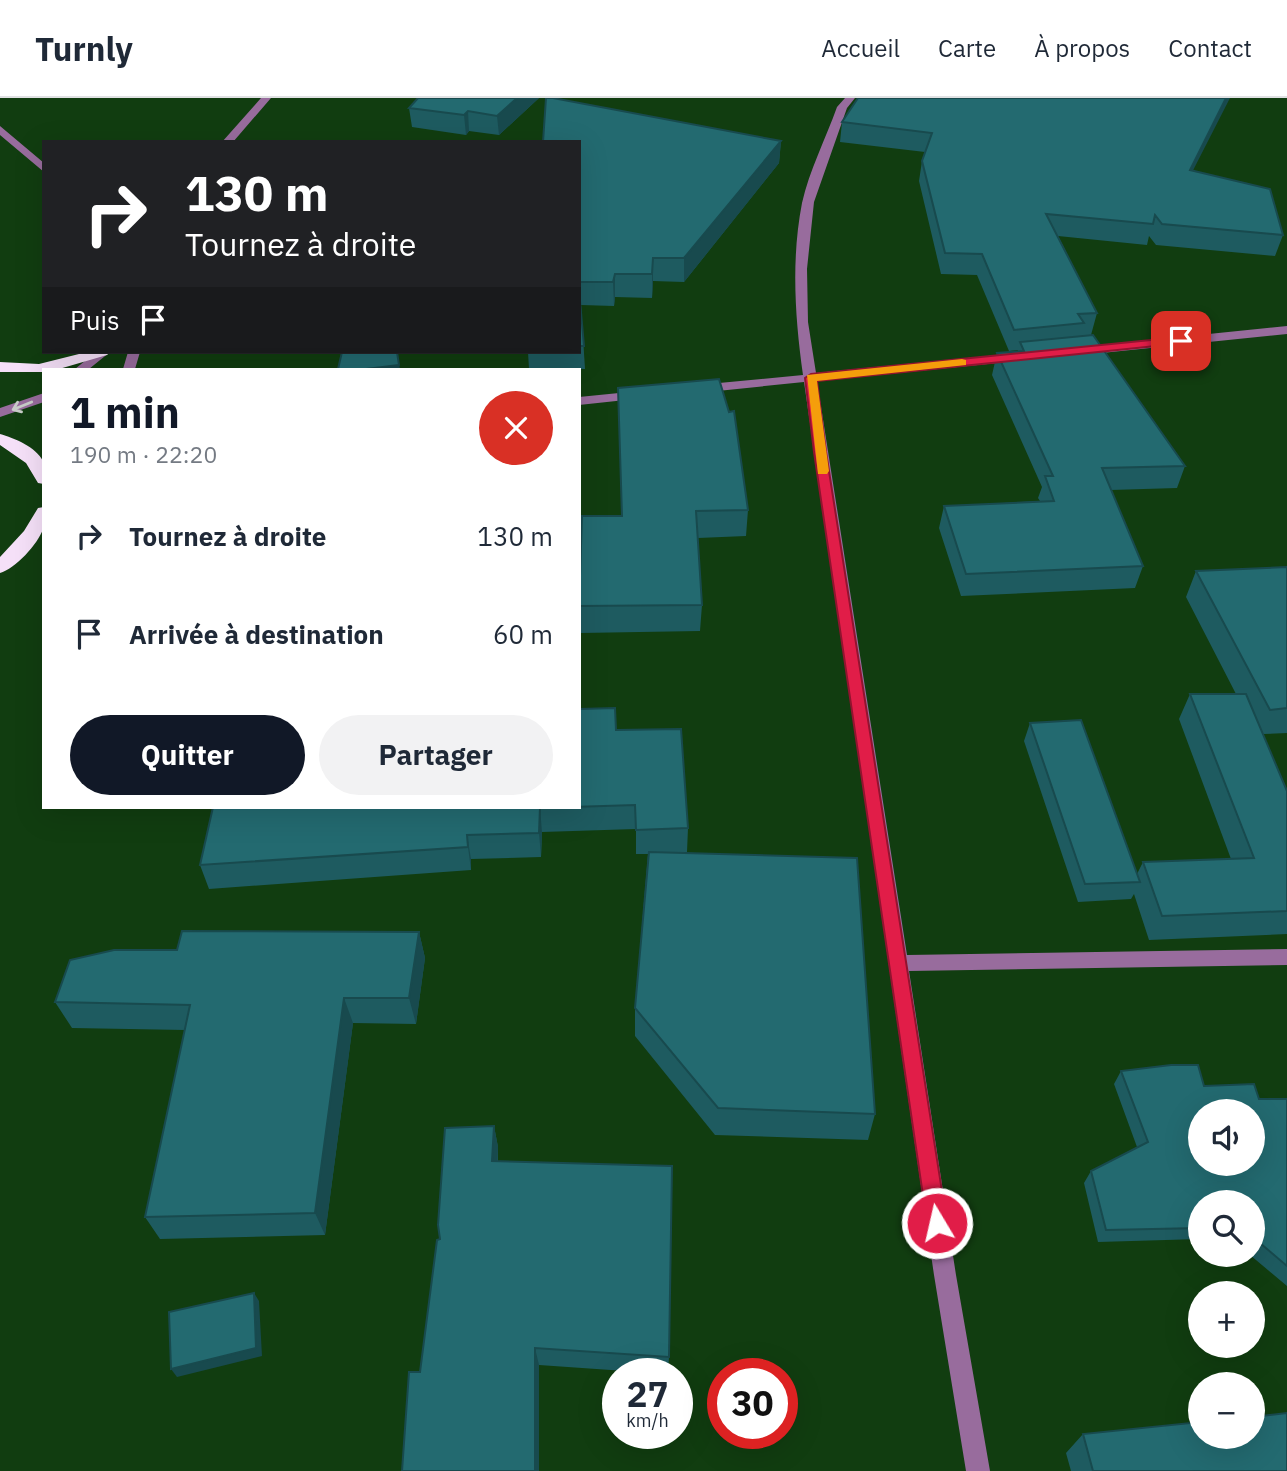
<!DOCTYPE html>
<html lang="fr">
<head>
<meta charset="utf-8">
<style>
  :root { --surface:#fff; --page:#f2f2f3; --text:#1f2937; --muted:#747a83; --line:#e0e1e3; --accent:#111827 }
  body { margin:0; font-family:"IBM Plex Sans",sans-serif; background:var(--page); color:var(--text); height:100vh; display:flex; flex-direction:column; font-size:26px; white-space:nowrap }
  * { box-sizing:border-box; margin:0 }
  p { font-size:23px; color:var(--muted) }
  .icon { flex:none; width:38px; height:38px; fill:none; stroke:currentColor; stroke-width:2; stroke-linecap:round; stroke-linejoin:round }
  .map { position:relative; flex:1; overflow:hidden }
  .drawer { position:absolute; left:42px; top:270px; width:539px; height:441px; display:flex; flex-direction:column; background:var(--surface); border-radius:0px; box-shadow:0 7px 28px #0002 }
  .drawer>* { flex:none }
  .guide { position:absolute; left:42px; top:42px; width:539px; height:214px; border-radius:0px; box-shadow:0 7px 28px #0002; background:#202124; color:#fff; overflow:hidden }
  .tools { position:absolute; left:1188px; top:1001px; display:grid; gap:14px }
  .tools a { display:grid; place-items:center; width:77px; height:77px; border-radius:50%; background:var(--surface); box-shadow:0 7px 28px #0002; font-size:35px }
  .speed { position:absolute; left:602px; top:1260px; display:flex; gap:14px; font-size:35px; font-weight:700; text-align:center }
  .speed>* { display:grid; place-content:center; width:91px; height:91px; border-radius:50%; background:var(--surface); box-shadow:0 7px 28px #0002; line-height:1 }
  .speed small { font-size:18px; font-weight:400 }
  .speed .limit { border:10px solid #d22; background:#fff; color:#111 }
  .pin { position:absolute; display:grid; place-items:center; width:60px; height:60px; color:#fff; margin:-30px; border-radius:14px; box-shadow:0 4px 10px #0006 }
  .me { position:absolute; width:77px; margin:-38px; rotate:351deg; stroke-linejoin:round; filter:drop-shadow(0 0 5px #0008) }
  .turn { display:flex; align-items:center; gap:24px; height:147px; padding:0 28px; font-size:32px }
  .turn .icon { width:91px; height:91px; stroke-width:2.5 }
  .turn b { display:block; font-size:49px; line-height:60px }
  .then { display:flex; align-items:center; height:66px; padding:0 28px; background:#0003; gap:14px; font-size:26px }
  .round { display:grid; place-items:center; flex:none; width:74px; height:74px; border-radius:37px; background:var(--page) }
  .overview { display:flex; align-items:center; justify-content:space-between; height:119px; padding:0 28px }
  h1 { font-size:42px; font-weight:800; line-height:52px; color:var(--accent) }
  .cta { display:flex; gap:14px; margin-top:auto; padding:14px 28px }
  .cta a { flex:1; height:80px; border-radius:42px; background:var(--accent); color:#fff; font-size:28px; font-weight:800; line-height:80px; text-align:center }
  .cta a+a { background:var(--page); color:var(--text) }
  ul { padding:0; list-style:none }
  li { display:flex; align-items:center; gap:21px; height:98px; padding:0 28px }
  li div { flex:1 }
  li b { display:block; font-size:26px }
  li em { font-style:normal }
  header { display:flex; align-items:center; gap:42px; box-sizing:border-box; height:98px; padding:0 35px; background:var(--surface); border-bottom:2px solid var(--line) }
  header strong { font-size:33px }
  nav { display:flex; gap:38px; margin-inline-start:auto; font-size:24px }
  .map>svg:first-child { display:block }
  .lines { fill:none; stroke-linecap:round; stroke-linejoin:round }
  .minor { fill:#986c9d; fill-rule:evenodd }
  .highway { fill:#f5e0f8; fill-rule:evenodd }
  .wall { fill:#1e5b60 }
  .shaded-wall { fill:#184a4e }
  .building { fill:#236a70; stroke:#184a4e; stroke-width:2; fill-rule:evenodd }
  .oneway { stroke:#c8ccc8 }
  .route { fill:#e11d48; stroke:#92132f; stroke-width:2 }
  .slow { fill:#f59e0b }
</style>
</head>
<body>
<header>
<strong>Turnly</strong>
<nav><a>Accueil</a><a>Carte</a><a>À propos</a><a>Contact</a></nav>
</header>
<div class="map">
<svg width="1287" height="1373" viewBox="0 0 1287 1373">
  <rect width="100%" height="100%" fill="#113d10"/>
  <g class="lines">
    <path class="minor" d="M 261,0 L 271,0 L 233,44 L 222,44 Z
      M 845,0 L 855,0 L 847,10 L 814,104 L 807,171 L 808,224 L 816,275 L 1019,255 L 1025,259 L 1019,263 L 817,283 L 907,857 L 1287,851 L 1287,867 L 909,873 L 956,1177 L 990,1373 L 966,1373 L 934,1177 L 804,284 L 698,295 L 691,291 L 698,287 L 803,277 C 795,220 791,162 802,105 C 809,73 826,40 837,9 Z
      M 0,28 L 44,65 L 44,74 L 0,37 Z
      M 1287,228 L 1287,236 L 1082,257 L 1076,253 L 1082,249 Z
      M 96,254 L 110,254 L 89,271 L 75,271 Z
      M 128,254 L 140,254 L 135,271 L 123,271 Z
      M 639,293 L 646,297 L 644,300 L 579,307 L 579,299 Z
      M 44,295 L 44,304 L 0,319 L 0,310 Z"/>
    <path class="highway" d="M 87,254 L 110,254 L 107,257 L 59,271 L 44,271 L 44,274 L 0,274 L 0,264 L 39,266 Z
      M 0,336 C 14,340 36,349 43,363 C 45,369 44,380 44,386 L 38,385 L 26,365 L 0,347 Z
      M 44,409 C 44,415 45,425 43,431 C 38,446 15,471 0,475 L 0,459 L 24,433 L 38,410 Z"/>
  </g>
  <path class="wall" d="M 539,0 L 499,37 L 469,33 L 466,37 L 412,29 L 409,10 Z
    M 858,0 L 1193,73 L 1283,137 L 1275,158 L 1156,147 L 1149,138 L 1147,147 L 1058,138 L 1097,215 L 1091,237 L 1080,238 L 1185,368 L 1177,390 L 1111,392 L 1143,468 L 1135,490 L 961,498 L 939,430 L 944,408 L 1040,403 L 1038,400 L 1042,389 L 992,277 L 997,255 L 1018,253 L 1018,252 L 1009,253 L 977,177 L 941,176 L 919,83 L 922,63 L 925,54 L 840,44 L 842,24 Z
    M 781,43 L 779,65 L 684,184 L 653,183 L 652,200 L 615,199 L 614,208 L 581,207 L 585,271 L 529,271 L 528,254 L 579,254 L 579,44 Z
    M 618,290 L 748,412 L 746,438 L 698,440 L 702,507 L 700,533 L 580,535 L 579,482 L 622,418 Z
    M 1287,469 L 1287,635 L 1263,636 L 1287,693 L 1287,836 L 1149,842 L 1134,796 L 1131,801 L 1078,804 L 1024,643 L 1030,625 L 1137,776 L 1143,764 L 1231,761 L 1179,621 L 1190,596 L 1236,596 L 1186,499 L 1196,473 Z
    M 616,632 L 688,730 L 687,754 L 674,754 L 875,1016 L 868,1042 L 715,1037 L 635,938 L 635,910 L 648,756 L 636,756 L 636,731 L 542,734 L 541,759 L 471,761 L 471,772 L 209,791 L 200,767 Z
    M 419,834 L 425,860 L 416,926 L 353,925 L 325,1137 L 160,1141 L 145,1119 L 185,932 L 72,930 L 55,904 L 177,852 Z
    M 1121,973 L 1204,988 L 1259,1001 L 1287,1001 L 1287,1188 L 1250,1157 L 1253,1157 L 1253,1104 L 1200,1104 L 1200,1141 L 1098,1144 L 1084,1085 L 1091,1073 L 1137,1049 L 1114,986 Z
    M 494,1028 L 498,1049 L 498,1063 L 669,1259 L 668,1276 L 539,1267 L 539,1373 L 402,1373 L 420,1274 L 440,1141 Z
    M 1083,1336 L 1287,1373 L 1071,1373 L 1066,1355 Z"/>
  <path class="shaded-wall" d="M 517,0 L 539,0 L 499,37 L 497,18 Z
    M 1226,0 L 1230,0 L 1183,92 L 1190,72 Z
    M 468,13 L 469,33 L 466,37 L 464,17 Z
    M 781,43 L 779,65 L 684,184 L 684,160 Z
    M 653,160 L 653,183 L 652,200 L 652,176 Z
    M 615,176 L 615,199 L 614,208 L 613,184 Z
    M 397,254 L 400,271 L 366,271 Z
    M 540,710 L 542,734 L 541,759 L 539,735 Z
    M 467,737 L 471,761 L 471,772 L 468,749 Z
    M 419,834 L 425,860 L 416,926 L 409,900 Z
    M 344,900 L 353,925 L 325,1137 L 315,1115 Z
    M 494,1028 L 498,1049 L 497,1084 L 492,1063 Z
    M 254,1195 L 259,1203 L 262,1258 L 177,1279 L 171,1271 Z
    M 535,1250 L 539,1267 L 539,1373 L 535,1373 Z"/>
  <path class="building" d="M 418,0 L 517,0 L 497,18 L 468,13 L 464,17 L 409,10 Z
    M 546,0 L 553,0 L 781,43 L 684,160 L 653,160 L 652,176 L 615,176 L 613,184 L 579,184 L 579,44 L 543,44 Z
    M 858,0 L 1226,0 L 1190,72 L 1270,91 L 1283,137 L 1162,126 L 1155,117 L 1153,126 L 1046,116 L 1097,215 L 1078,216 L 1084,225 L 1014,232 L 982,156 L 945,155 L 922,63 L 932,35 L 842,24 Z
    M 579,192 L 584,248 L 579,248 Z
    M 1093,237 L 1185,368 L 1102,370 L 1143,468 L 966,476 L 944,408 L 1054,403 L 1045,378 L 1053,378 L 997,255 L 1024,253 L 1020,244 Z
    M 342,254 L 397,254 L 399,267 L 366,271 L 338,271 Z
    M 719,281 L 729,314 L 734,313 L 748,412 L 696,413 L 702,507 L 579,508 L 582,418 L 622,418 L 618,290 Z
    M 1287,469 L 1287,610 L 1270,612 L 1196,473 Z
    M 1190,596 L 1246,596 L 1287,693 L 1287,813 L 1162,818 L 1143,764 L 1254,760 Z
    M 615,610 L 616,632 L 681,631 L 688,730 L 636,732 L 635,707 L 540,710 L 539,735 L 467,737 L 468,749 L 200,767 L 213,709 L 579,709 L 579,611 Z
    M 1081,622 L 1140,784 L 1085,786 L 1030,625 Z
    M 649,754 L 857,760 L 875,1016 L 718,1010 L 635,910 Z
    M 182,833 L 419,834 L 409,900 L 344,900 L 315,1115 L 145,1119 L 190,907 L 55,904 L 70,862 L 114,852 L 177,852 Z
    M 1171,967 L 1198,967 L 1204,988 L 1254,986 L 1259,1001 L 1287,1001 L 1287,1168 L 1253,1139 L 1253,1104 L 1200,1104 L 1200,1130 L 1106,1132 L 1091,1073 L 1148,1044 L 1121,973 ZM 1200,1013 L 1253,1013 L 1253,1066 L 1200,1066 Z
    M 494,1028 L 492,1063 L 672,1068 L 669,1259 L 535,1250 L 535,1373 L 402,1373 L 409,1274 L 420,1274 L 437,1142 L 440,1141 L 438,1127 L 445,1030 Z
    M 254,1195 L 256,1250 L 171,1271 L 169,1214 Z
    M 1287,1315 L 1287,1373 L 1093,1373 L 1083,1336 L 1200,1324 L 1200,1339 L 1253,1339 L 1253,1319 Z"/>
  <defs><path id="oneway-shaft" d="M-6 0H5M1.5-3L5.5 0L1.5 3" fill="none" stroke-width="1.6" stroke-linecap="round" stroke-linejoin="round" transform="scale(1.75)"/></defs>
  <use class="oneway" href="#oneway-shaft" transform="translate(22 308) rotate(158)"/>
  <path class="route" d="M 1181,239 L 1187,243 L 1185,245 L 817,283 L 826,354 L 947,1125 L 944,1132 L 937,1135 L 930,1132 L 927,1125 L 814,354 L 805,280 L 811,276 Z"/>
  <path class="slow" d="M 962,261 L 966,262 L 966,267 L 817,283 L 829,373 L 827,376 L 818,376 L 807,277 Z"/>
</svg>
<div class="tools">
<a><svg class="icon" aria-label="sound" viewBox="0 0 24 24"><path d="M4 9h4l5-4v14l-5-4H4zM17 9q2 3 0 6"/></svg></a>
<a><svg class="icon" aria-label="search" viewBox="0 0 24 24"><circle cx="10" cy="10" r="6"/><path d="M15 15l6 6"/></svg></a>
<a>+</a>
<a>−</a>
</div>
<div class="speed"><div>27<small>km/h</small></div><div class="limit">30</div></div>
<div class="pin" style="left:1181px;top:243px;background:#d93025"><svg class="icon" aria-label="arrive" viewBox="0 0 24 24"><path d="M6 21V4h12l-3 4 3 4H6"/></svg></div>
<svg class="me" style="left:937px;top:1125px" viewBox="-20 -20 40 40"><circle r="17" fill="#e11d48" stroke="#fff" stroke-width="3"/><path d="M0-11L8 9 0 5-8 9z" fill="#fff"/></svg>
<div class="guide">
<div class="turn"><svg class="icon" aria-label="right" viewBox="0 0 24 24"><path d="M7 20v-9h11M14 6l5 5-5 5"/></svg><div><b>130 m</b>Tournez à droite</div></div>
<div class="then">Puis<svg class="icon" aria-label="arrive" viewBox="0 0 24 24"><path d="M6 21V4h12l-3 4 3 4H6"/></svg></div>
</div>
<section class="drawer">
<div class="overview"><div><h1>1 min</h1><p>190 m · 22:20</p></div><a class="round" style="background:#d93025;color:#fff"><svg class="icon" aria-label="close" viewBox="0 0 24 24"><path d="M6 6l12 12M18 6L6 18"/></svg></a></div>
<ul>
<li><svg class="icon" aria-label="right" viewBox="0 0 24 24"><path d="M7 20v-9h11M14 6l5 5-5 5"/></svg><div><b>Tournez à droite</b></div><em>130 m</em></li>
<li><svg class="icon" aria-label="arrive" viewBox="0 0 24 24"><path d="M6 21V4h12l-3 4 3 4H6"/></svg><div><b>Arrivée à destination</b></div><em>60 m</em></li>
</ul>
<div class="cta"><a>Quitter</a><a>Partager</a></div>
</section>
</div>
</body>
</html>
